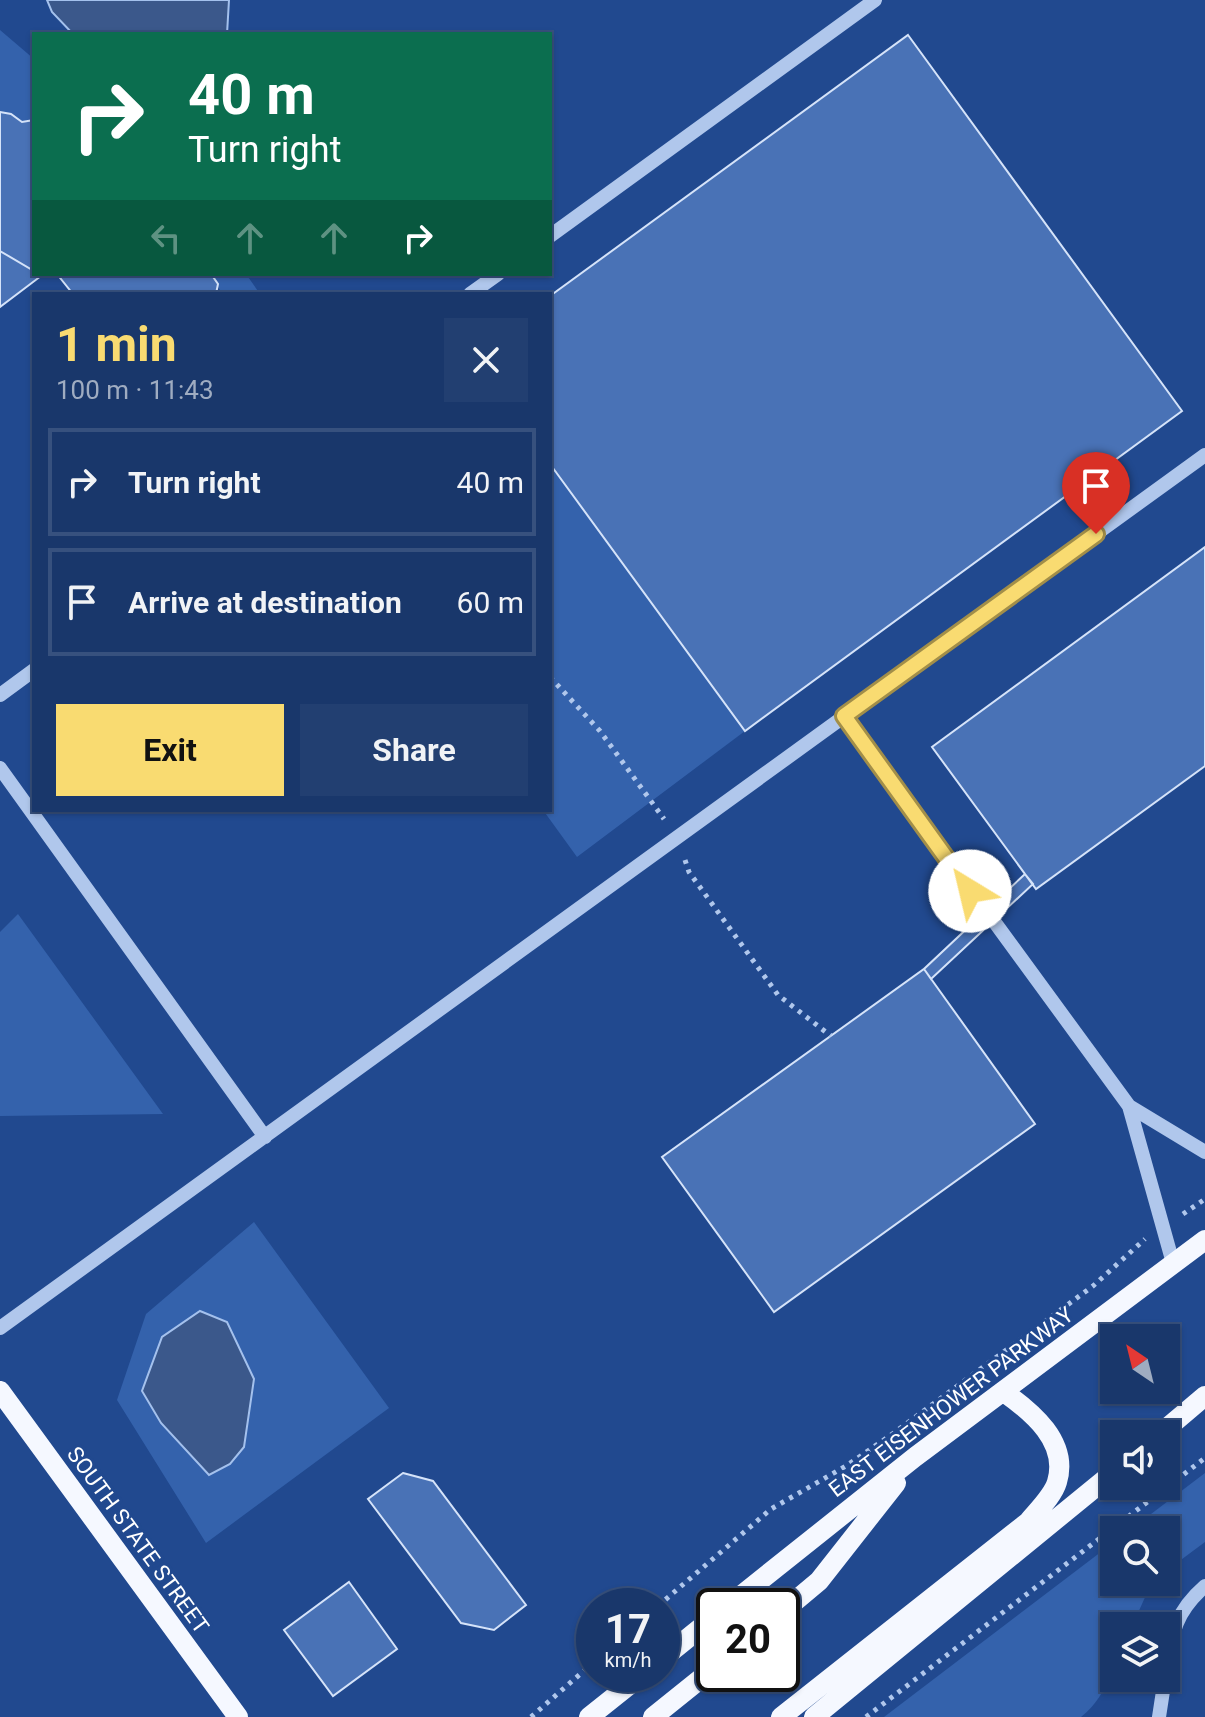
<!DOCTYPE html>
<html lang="en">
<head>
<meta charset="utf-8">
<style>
  :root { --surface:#19376b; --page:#223f71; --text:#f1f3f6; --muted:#9facc1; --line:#37517e; --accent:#f9db71 }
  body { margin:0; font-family:Roboto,sans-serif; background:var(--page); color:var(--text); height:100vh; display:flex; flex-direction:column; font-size:30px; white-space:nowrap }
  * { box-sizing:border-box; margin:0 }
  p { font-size:26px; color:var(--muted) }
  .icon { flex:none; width:44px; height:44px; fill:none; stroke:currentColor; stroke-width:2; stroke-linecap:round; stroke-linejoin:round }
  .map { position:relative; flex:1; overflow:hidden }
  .drawer { position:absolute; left:32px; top:292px; width:520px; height:520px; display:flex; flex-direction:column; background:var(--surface); border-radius:0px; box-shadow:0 2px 6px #0004,0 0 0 2px var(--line) }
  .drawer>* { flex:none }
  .guide { position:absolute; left:32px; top:32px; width:520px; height:244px; border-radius:0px; box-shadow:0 2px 6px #0004,0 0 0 2px var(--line); background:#0b6e4f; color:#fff; overflow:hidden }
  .needle { width:52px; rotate:325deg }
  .buttons { position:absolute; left:1100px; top:1324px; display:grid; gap:16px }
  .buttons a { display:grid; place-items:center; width:80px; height:80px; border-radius:0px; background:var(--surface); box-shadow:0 2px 6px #0004,0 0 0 2px var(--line); font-size:40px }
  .speed { position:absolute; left:576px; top:1588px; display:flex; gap:16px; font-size:40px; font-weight:700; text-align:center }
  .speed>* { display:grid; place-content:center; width:104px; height:104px; border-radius:50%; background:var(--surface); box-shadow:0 2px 6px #0004,0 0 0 2px var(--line); line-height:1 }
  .speed small { font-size:20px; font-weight:400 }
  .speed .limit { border:4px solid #111; border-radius:12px; background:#fff; color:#111 }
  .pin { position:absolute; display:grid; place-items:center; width:68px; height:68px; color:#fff; margin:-82px -34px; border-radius:50% 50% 50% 0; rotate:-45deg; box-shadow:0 0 8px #0007 }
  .pin .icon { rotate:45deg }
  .me { position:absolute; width:88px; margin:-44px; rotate:324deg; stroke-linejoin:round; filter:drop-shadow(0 0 6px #0008) }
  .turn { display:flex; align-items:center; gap:28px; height:168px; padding:0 24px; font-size:36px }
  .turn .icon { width:104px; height:104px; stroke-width:2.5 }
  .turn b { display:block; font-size:56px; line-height:68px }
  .lanes { display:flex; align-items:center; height:76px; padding:0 24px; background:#0003; justify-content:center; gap:40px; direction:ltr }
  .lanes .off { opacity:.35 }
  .round { display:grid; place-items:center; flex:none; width:84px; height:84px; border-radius:0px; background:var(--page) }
  .head { display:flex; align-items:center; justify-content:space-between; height:136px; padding:0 24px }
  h1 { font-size:48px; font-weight:700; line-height:60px; color:var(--accent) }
  .primary-button { display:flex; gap:16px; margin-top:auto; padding:16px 24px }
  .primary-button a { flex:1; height:92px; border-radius:0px; background:var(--accent); color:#111; font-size:32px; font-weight:700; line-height:92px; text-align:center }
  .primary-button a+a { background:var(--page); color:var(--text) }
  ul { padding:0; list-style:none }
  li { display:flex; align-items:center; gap:24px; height:108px; margin:0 16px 12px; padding:0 8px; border:4px solid var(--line); border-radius:0px }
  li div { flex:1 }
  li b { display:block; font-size:30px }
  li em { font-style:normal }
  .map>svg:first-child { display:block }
  .green { fill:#3462ac }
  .water { fill:#3b588b; stroke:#a4c1ed; stroke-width:2 }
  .building { fill:#4972b6; stroke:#d5e3f9; stroke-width:2 }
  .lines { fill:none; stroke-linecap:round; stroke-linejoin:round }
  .path { stroke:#b0c7ec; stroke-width:5; stroke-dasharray:4 6; stroke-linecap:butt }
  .minor { stroke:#b0c7ec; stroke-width:14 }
  .major { stroke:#f5f8ff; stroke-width:20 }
  .route-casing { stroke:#a28e49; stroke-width:20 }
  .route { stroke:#f9db71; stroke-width:14 }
  .labels { text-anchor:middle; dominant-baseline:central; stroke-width:6; stroke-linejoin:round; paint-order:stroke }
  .street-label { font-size:22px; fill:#fff; stroke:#21498f }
</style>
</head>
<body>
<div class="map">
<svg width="1205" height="1717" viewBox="0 0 1205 1717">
  <rect width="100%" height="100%" fill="#21498f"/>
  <path class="green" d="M 0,30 L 34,59 L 34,120 L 22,122 L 11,114 L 0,112 Z
    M 211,274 L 246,274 L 260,294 L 222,294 Z
    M 550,464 L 745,731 L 577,857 L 543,810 L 550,810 Z
    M 18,914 L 163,1114 L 0,1116 L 0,932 Z
    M 254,1222 L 389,1408 L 206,1543 L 117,1400 L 146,1314 Z
    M 1205,1473 L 1205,1542 L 1166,1571 L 1166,1530 L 1130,1530 Z
    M 1114,1542 L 1114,1582 L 1152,1582 L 1132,1626 L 1114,1626 C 1114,1663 1111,1693 1081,1717 L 884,1717 Z"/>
  <path class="water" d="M 47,0 L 229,0 L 227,34 L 73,34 L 52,12 Z
    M 200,1311 L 227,1322 L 254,1379 L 244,1447 L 230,1464 L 209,1475 L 161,1423 L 142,1391 L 162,1337 Z"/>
  <path class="building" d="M 908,35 L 1182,411 L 745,731 L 550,464 L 550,296 Z
    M 0,112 L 11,114 L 22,122 L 34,120 L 34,271 L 0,251 Z
    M 0,251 L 34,271 L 34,274 L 41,276 L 0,307 Z
    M 57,274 L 211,274 L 218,284 L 216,294 L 73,294 Z
    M 1205,547 L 1205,766 L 1036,889 L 932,747 Z
    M 1025,874 L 1033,884 L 931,979 L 924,969 Z
    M 924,969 L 1035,1124 L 774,1312 L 662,1157 Z
    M 403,1473 L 433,1481 L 526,1605 L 494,1630 L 461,1623 L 368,1499 Z
    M 349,1582 L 397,1649 L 333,1696 L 284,1630 Z"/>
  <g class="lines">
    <path class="path" d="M 550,677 L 600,731 L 664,819
      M 685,860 L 689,872 L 778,995 L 831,1036
      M 1183,1214 L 1205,1199
      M 658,1606 L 771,1509 L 846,1466 L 891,1435 L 1093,1286 L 1145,1239
      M 531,1717 L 594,1662
      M 866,1717 L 1205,1458"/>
    <path class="minor" d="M 550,236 L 875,0
      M 470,294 L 498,274
      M 0,695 L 34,670
      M 844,716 L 1129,1106 L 1173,1263
      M 0,768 L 265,1137
      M 1129,1106 L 1205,1152
      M 0,1328 L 1205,455
      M 1166,1673 C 1172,1634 1174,1613 1205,1586
      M 1159,1717 L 1165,1678"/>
    <path class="major" d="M 0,1391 L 238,1717
      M 1160,1434 L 1205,1396
      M 728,1606 L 915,1457 L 1205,1240
      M 782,1612 L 819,1581 L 896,1483
      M 662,1659 L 714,1617
      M 589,1717 L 643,1674
      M 653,1717 L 714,1668
      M 781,1717 L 1028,1522 C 1037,1511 1053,1496 1057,1482 C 1069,1442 1032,1412 1004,1392
      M 814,1717 L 1114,1472"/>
  </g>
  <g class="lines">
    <defs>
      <path id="route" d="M 970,891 L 844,716 L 1096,534"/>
    </defs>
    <use href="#route" class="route-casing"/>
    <use href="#route" class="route"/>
  </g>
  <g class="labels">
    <g class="street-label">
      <text transform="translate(951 1402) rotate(-37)">EAST EISENHOWER PARKWAY</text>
      <text transform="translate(138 1540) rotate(54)">SOUTH STATE STREET</text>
    </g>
  </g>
</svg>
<div class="buttons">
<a><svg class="needle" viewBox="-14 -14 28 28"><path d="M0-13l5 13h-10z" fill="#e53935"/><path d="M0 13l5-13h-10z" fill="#9facc1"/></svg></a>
<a><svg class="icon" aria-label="sound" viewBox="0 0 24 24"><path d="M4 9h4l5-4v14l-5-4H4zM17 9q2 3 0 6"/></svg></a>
<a><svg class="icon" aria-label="search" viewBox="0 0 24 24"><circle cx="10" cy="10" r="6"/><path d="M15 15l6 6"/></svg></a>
<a><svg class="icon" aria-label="layers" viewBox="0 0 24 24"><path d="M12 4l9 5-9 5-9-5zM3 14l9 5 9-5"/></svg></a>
</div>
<div class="speed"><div>17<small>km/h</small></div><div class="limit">20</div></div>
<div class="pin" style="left:1096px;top:534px;background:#d93025"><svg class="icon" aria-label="arrive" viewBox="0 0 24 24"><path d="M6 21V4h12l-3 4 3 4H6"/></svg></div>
<svg class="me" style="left:970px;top:891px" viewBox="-20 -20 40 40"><circle r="19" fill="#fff"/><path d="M0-13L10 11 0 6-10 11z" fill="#f9db71"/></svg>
<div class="guide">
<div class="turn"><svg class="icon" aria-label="right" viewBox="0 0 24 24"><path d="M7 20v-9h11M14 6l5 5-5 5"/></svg><div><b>40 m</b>Turn right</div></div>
<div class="lanes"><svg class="icon off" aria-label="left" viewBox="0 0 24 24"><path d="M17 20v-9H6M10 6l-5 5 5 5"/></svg><svg class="icon off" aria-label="ahead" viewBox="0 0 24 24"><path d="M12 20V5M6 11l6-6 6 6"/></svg><svg class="icon off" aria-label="ahead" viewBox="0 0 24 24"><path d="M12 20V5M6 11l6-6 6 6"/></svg><svg class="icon" aria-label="right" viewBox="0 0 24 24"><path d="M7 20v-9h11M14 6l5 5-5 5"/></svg></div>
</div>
<section class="drawer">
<div class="head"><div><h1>1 min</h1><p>100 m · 11:43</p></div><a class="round"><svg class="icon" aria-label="close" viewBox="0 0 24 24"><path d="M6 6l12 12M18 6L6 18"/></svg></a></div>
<ul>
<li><svg class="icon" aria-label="right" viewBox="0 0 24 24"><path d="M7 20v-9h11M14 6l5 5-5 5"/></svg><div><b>Turn right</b></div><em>40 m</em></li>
<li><svg class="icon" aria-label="arrive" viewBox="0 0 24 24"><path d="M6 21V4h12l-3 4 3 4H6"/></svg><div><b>Arrive at destination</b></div><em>60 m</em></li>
</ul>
<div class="primary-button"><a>Exit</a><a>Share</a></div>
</section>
</div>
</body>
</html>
